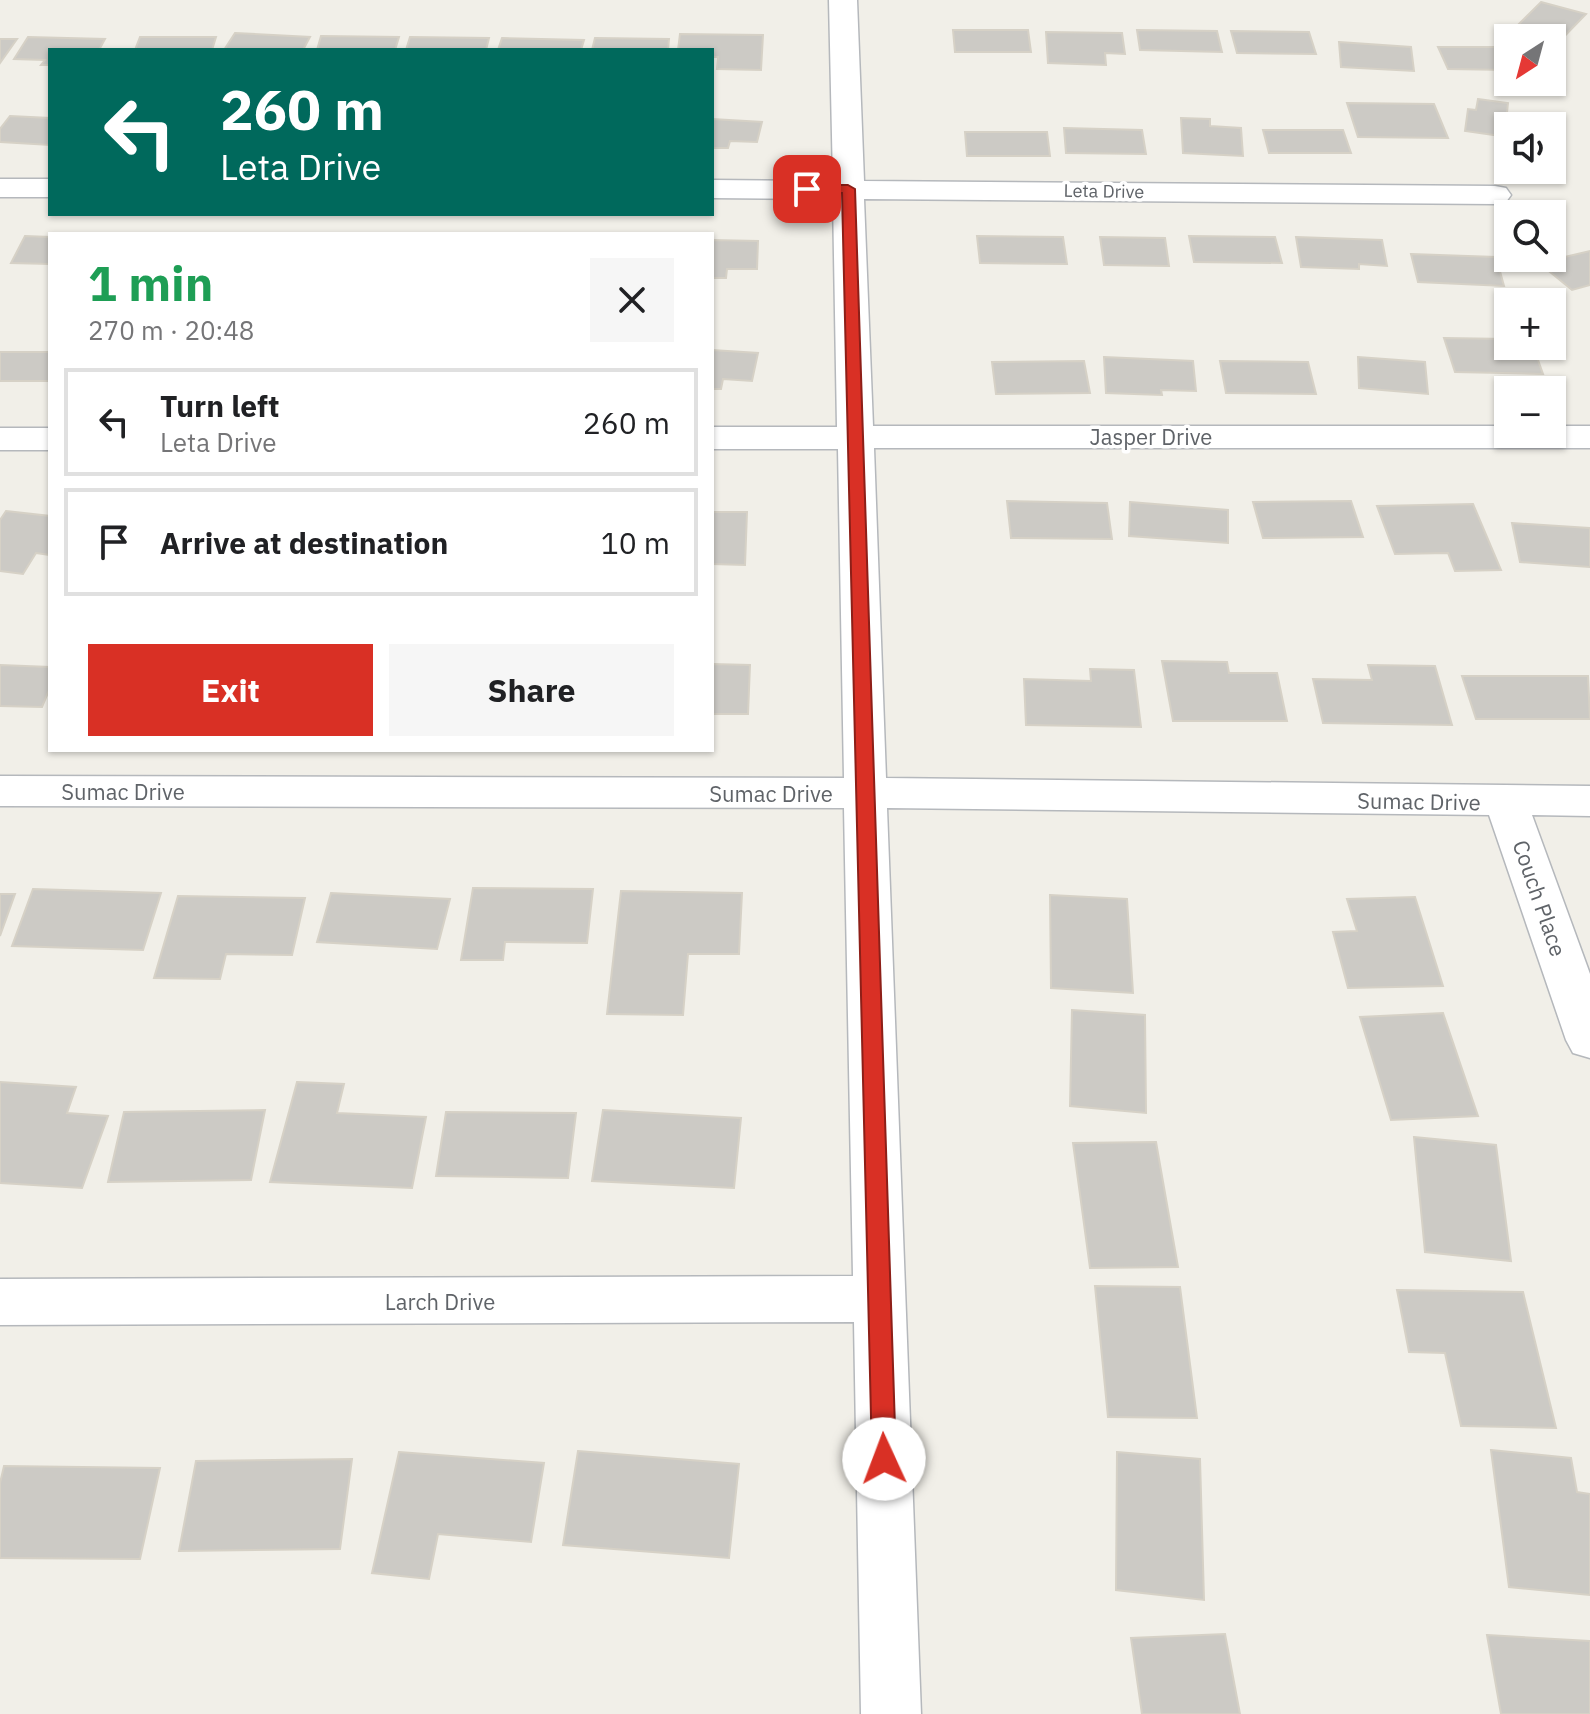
<!DOCTYPE html>
<html lang="en">
<head>
<meta charset="utf-8">
<style>
  :root { --surface:#fff; --page:#f6f6f6; --text:#202124; --muted:#757577; --line:#e0e0e0; --accent:#d93025 }
  body { margin:0; font-family:"IBM Plex Sans",sans-serif; background:var(--page); color:var(--text); height:100vh; display:flex; flex-direction:column; font-size:30px; white-space:nowrap }
  * { box-sizing:border-box; margin:0 }
  p { font-size:26px; color:var(--muted) }
  .icon { flex:none; width:44px; height:44px; fill:none; stroke:currentColor; stroke-width:2; stroke-linecap:round; stroke-linejoin:round }
  .map { position:relative; flex:1; overflow:hidden }
  .sheet { position:absolute; left:48px; top:232px; width:666px; height:520px; display:flex; flex-direction:column; background:var(--surface); border-radius:0px; box-shadow:0 2px 6px #0004 }
  .sheet>* { flex:none }
  .hud { position:absolute; left:48px; top:48px; width:666px; height:168px; border-radius:0px; box-shadow:0 2px 6px #0004; background:#00695c; color:#fff; overflow:hidden }
  .needle { width:52px; rotate:216deg }
  .buttons { position:absolute; left:1494px; top:24px; display:grid; gap:16px }
  .buttons a { display:grid; place-items:center; width:72px; height:72px; border-radius:0px; background:var(--surface); box-shadow:0 2px 6px #0004; font-size:40px }
  .pin { position:absolute; display:grid; place-items:center; width:68px; height:68px; color:#fff; margin:-34px; border-radius:16px; box-shadow:0 4px 12px #0006 }
  .me { position:absolute; width:88px; margin:-44px; rotate:358deg; stroke-linejoin:round; filter:drop-shadow(0 0 6px #0008) }
  .turn { display:flex; align-items:center; gap:28px; height:168px; padding:0 40px; font-size:36px }
  .turn .icon { width:104px; height:104px; stroke-width:2.5 }
  .turn b { display:block; font-size:56px; line-height:68px }
  .round { display:grid; place-items:center; flex:none; width:84px; height:84px; border-radius:0px; background:var(--page) }
  .summary { display:flex; align-items:center; justify-content:space-between; height:136px; padding:0 40px }
  h1 { font-size:48px; font-weight:700; line-height:60px; color:#1e9e55 }
  .primary-button { display:flex; gap:16px; margin-top:auto; padding:16px 40px }
  .primary-button a { flex:1; height:92px; border-radius:0px; background:var(--accent); color:#fff; font-size:32px; font-weight:700; line-height:92px; text-align:center }
  .primary-button a+a { background:var(--page); color:var(--text) }
  ul { padding:0; list-style:none }
  li { display:flex; align-items:center; gap:24px; height:108px; margin:0 16px 12px; padding:0 24px; border:4px solid var(--line); border-radius:0px }
  li div { flex:1 }
  li b { display:block; font-size:30px }
  li em { font-style:normal }
  .map>svg:first-child { display:block }
  .building { fill:#cccac5; stroke:#d6d1c6; stroke-width:2 }
  .lines { fill:none; stroke-linecap:round; stroke-linejoin:round }
  .minor-casing { stroke:#b5b8bc; stroke-width:3 }
  .minor { fill:#fff; fill-rule:evenodd }
  .route { fill:#d93025; stroke:#8d1f18; stroke-width:2 }
  .labels { text-anchor:middle; dominant-baseline:central; stroke-width:7; stroke-linejoin:round; paint-order:stroke }
  .far-street-label { font-size:18px; fill:#5f6368; stroke:#fff }
  .street-label { font-size:22px; fill:#5f6368; stroke:#fff }
</style>
</head>
<body>
<div class="map">
<svg width="1590" height="1714" viewBox="0 0 1590 1714">
  <rect width="100%" height="100%" fill="#f1efe8"/>
  <path class="building" d="M 1541,2 L 1586,14 L 1557,44 L 1552,43 L 1552,38 L 1533,38 L 1511,32 Z
    M 953,30 L 1028,30 L 1031,52 L 955,52 Z
    M 1137,30 L 1217,31 L 1222,52 L 1140,50 Z
    M 1231,31 L 1309,32 L 1316,54 L 1237,53 Z
    M 1046,32 L 1122,33 L 1125,54 L 1105,53 L 1106,65 L 1048,63 Z
    M 235,33 L 310,37 L 303,50 L 224,50 Z
    M 680,34 L 763,35 L 761,70 L 717,69 L 718,57 L 712,57 L 712,50 L 678,50 Z
    M 321,36 L 399,37 L 395,50 L 317,50 Z
    M 28,37 L 105,39 L 99,50 L 50,50 L 50,65 L 41,65 L 45,60 L 14,59 Z
    M 140,37 L 216,37 L 212,50 L 135,50 Z
    M 410,37 L 489,38 L 486,50 L 406,50 Z
    M 502,38 L 584,40 L 581,50 L 498,50 Z
    M 595,38 L 669,39 L 668,50 L 592,50 Z
    M 0,39 L 17,39 L 0,63 Z
    M 1339,42 L 1411,47 L 1414,71 L 1341,67 Z
    M 1438,47 L 1508,47 L 1508,70 L 1448,69 Z
    M 1478,99 L 1508,103 L 1507,113 L 1547,118 L 1546,126 L 1508,126 L 1508,137 L 1465,131 L 1468,109 L 1476,110 Z
    M 1347,103 L 1434,104 L 1448,138 L 1358,137 Z
    M 10,116 L 50,118 L 50,145 L 0,142 L 0,129 Z
    M 1181,118 L 1210,119 L 1210,126 L 1241,128 L 1243,156 L 1183,153 Z
    M 712,119 L 762,122 L 757,142 L 730,141 L 728,148 L 712,148 Z
    M 1064,128 L 1142,130 L 1146,154 L 1066,153 Z
    M 1263,130 L 1343,130 L 1351,153 L 1269,153 Z
    M 965,132 L 1047,132 L 1050,156 L 967,156 Z
    M 25,236 L 50,237 L 50,264 L 11,263 Z
    M 977,236 L 1063,237 L 1067,264 L 980,263 Z
    M 1189,236 L 1275,237 L 1282,263 L 1194,262 Z
    M 1100,237 L 1165,238 L 1169,266 L 1104,265 Z
    M 1296,237 L 1382,240 L 1387,266 L 1359,264 L 1359,269 L 1301,267 Z
    M 712,240 L 758,241 L 757,269 L 727,269 L 726,278 L 712,278 Z
    M 1590,251 L 1590,285 L 1572,290 L 1539,263 Z
    M 1411,254 L 1496,257 L 1504,286 L 1418,282 Z
    M 1444,338 L 1508,339 L 1508,346 L 1533,346 L 1543,374 L 1455,372 Z
    M 712,350 L 758,353 L 752,381 L 723,379 L 721,389 L 712,389 Z
    M 0,352 L 50,352 L 50,381 L 0,381 Z
    M 1104,357 L 1193,361 L 1196,391 L 1161,390 L 1162,395 L 1106,393 Z
    M 1358,357 L 1425,362 L 1428,394 L 1359,388 Z
    M 1084,361 L 1090,393 L 996,394 L 992,362 Z
    M 1220,361 L 1308,362 L 1316,394 L 1226,393 Z
    M 1007,501 L 1107,503 L 1112,539 L 1011,538 Z
    M 1351,501 L 1363,537 L 1263,538 L 1253,502 Z
    M 1130,502 L 1228,510 L 1228,543 L 1129,536 Z
    M 1473,504 L 1501,570 L 1455,571 L 1448,553 L 1395,554 L 1377,506 Z
    M 6,511 L 50,516 L 50,555 L 36,553 L 23,574 L 0,571 L 0,520 Z
    M 712,512 L 747,512 L 745,565 L 712,564 Z
    M 1512,523 L 1590,528 L 1590,567 L 1520,562 Z
    M 1162,661 L 1227,662 L 1229,673 L 1277,673 L 1287,721 L 1173,721 Z
    M 712,664 L 750,665 L 748,714 L 712,714 Z
    M 0,665 L 50,667 L 50,688 L 42,707 L 0,706 Z
    M 1368,665 L 1435,666 L 1452,725 L 1323,723 L 1313,679 L 1372,680 Z
    M 1090,669 L 1134,670 L 1141,727 L 1026,725 L 1024,679 L 1091,681 Z
    M 1462,676 L 1588,676 L 1590,719 L 1476,719 Z
    M 473,888 L 593,889 L 587,943 L 505,942 L 503,960 L 461,960 Z
    M 33,889 L 161,893 L 143,950 L 12,946 Z
    M 621,891 L 742,893 L 739,954 L 688,954 L 683,1015 L 607,1014 Z
    M 331,893 L 450,899 L 437,949 L 317,942 Z
    M 0,894 L 15,894 L 0,936 Z
    M 1050,895 L 1127,899 L 1133,993 L 1051,988 Z
    M 178,896 L 305,898 L 292,955 L 226,954 L 220,979 L 154,978 Z
    M 1415,897 L 1443,986 L 1348,988 L 1333,932 L 1357,931 L 1347,899 Z
    M 1072,1010 L 1145,1015 L 1146,1113 L 1070,1106 Z
    M 1443,1013 L 1478,1116 L 1391,1120 L 1360,1017 Z
    M 0,1082 L 76,1087 L 67,1113 L 108,1116 L 82,1188 L 0,1183 Z
    M 297,1082 L 344,1084 L 337,1113 L 426,1117 L 412,1188 L 270,1182 Z
    M 265,1110 L 251,1180 L 108,1182 L 124,1112 Z
    M 603,1110 L 741,1118 L 734,1188 L 592,1181 Z
    M 446,1112 L 576,1113 L 568,1178 L 436,1176 Z
    M 1414,1137 L 1496,1145 L 1511,1261 L 1425,1252 Z
    M 1156,1142 L 1178,1267 L 1090,1268 L 1073,1143 Z
    M 1095,1286 L 1180,1287 L 1197,1418 L 1108,1417 Z
    M 1397,1290 L 1523,1292 L 1556,1428 L 1461,1426 L 1445,1353 L 1409,1352 Z
    M 1491,1450 L 1571,1458 L 1577,1492 L 1590,1494 L 1590,1595 L 1509,1587 Z
    M 578,1451 L 739,1464 L 729,1558 L 563,1545 Z
    M 399,1452 L 544,1463 L 531,1542 L 438,1534 L 429,1579 L 372,1573 Z
    M 1117,1452 L 1200,1459 L 1204,1600 L 1116,1590 Z
    M 352,1459 L 340,1549 L 179,1551 L 196,1461 Z
    M 4,1466 L 160,1468 L 140,1559 L 0,1558 L 0,1483 Z
    M 1225,1634 L 1240,1714 L 1142,1714 L 1131,1638 Z
    M 1487,1635 L 1590,1641 L 1590,1714 L 1501,1714 Z"/>
  <g class="lines">
    <defs>
      <path id="minor" d="M 829,0 L 857,0 L 864,181 L 1495,186 L 1506,188 L 1511,195 L 1506,202 L 1495,204 L 864,199 L 873,426 L 1508,426 L 1508,434 L 1552,434 L 1552,426 L 1590,426 L 1590,448 L 874,448 L 886,778 L 1590,786 L 1590,816 L 1532,815 L 1590,974 L 1590,1058 L 1573,1053 L 1566,1040 L 1489,815 L 887,808 L 921,1714 L 861,1714 L 854,1322 L 0,1325 L 0,1279 L 853,1276 L 844,808 L 0,806 L 0,776 L 844,778 L 838,449 L 712,449 L 712,427 L 837,427 L 833,199 L 712,198 L 712,180 L 833,181 Z
        M 0,179 L 50,179 L 50,197 L 0,197 Z
        M 0,428 L 50,428 L 50,450 L 0,450 Z"/>
    </defs>
    <use href="#minor" class="minor-casing"/>
    <use href="#minor" class="minor"/>
  </g>
  <path class="route" d="M 848,185 L 855,189 L 896,1459 L 892,1466 L 884,1469 L 876,1466 L 872,1459 L 842,193 L 807,193 L 800,189 L 807,185 Z"/>
  <g class="labels">
    <g class="far-street-label">
      <text transform="translate(1104 191) rotate(1)">Leta Drive</text>
    </g>
    <g class="street-label">
      <text x="1151" y="436">Jasper Drive</text>
      <text x="123" y="791">Sumac Drive</text>
      <text x="771" y="793">Sumac Drive</text>
      <text transform="translate(1419 801) rotate(1)">Sumac Drive</text>
      <text transform="translate(1540 898) rotate(71)">Couch Place</text>
      <text x="440" y="1301">Larch Drive</text>
    </g>
  </g>
</svg>
<div class="buttons">
<a><svg class="needle" viewBox="-14 -14 28 28"><path d="M0-13l5 13h-10z" fill="#e53935"/><path d="M0 13l5-13h-10z" fill="#757577"/></svg></a>
<a><svg class="icon" aria-label="sound" viewBox="0 0 24 24"><path d="M4 9h4l5-4v14l-5-4H4zM17 9q2 3 0 6"/></svg></a>
<a><svg class="icon" aria-label="search" viewBox="0 0 24 24"><circle cx="10" cy="10" r="6"/><path d="M15 15l6 6"/></svg></a>
<a>+</a>
<a>−</a>
</div>
<div class="pin" style="left:807px;top:189px;background:#d93025"><svg class="icon" aria-label="arrive" viewBox="0 0 24 24"><path d="M6 21V4h12l-3 4 3 4H6"/></svg></div>
<svg class="me" style="left:884px;top:1459px" viewBox="-20 -20 40 40"><circle r="19" fill="#fff"/><path d="M0-13L10 11 0 6-10 11z" fill="#d93025"/></svg>
<div class="hud">
<div class="turn"><svg class="icon" aria-label="left" viewBox="0 0 24 24"><path d="M17 20v-9H6M10 6l-5 5 5 5"/></svg><div><b>260 m</b>Leta Drive</div></div>
</div>
<section class="sheet">
<div class="summary"><div><h1>1 min</h1><p>270 m · 20:48</p></div><a class="round"><svg class="icon" aria-label="close" viewBox="0 0 24 24"><path d="M6 6l12 12M18 6L6 18"/></svg></a></div>
<ul>
<li><svg class="icon" aria-label="left" viewBox="0 0 24 24"><path d="M17 20v-9H6M10 6l-5 5 5 5"/></svg><div><b>Turn left</b><p>Leta Drive</p></div><em>260 m</em></li>
<li><svg class="icon" aria-label="arrive" viewBox="0 0 24 24"><path d="M6 21V4h12l-3 4 3 4H6"/></svg><div><b>Arrive at destination</b></div><em>10 m</em></li>
</ul>
<div class="primary-button"><a>Exit</a><a>Share</a></div>
</section>
</div>
</body>
</html>
